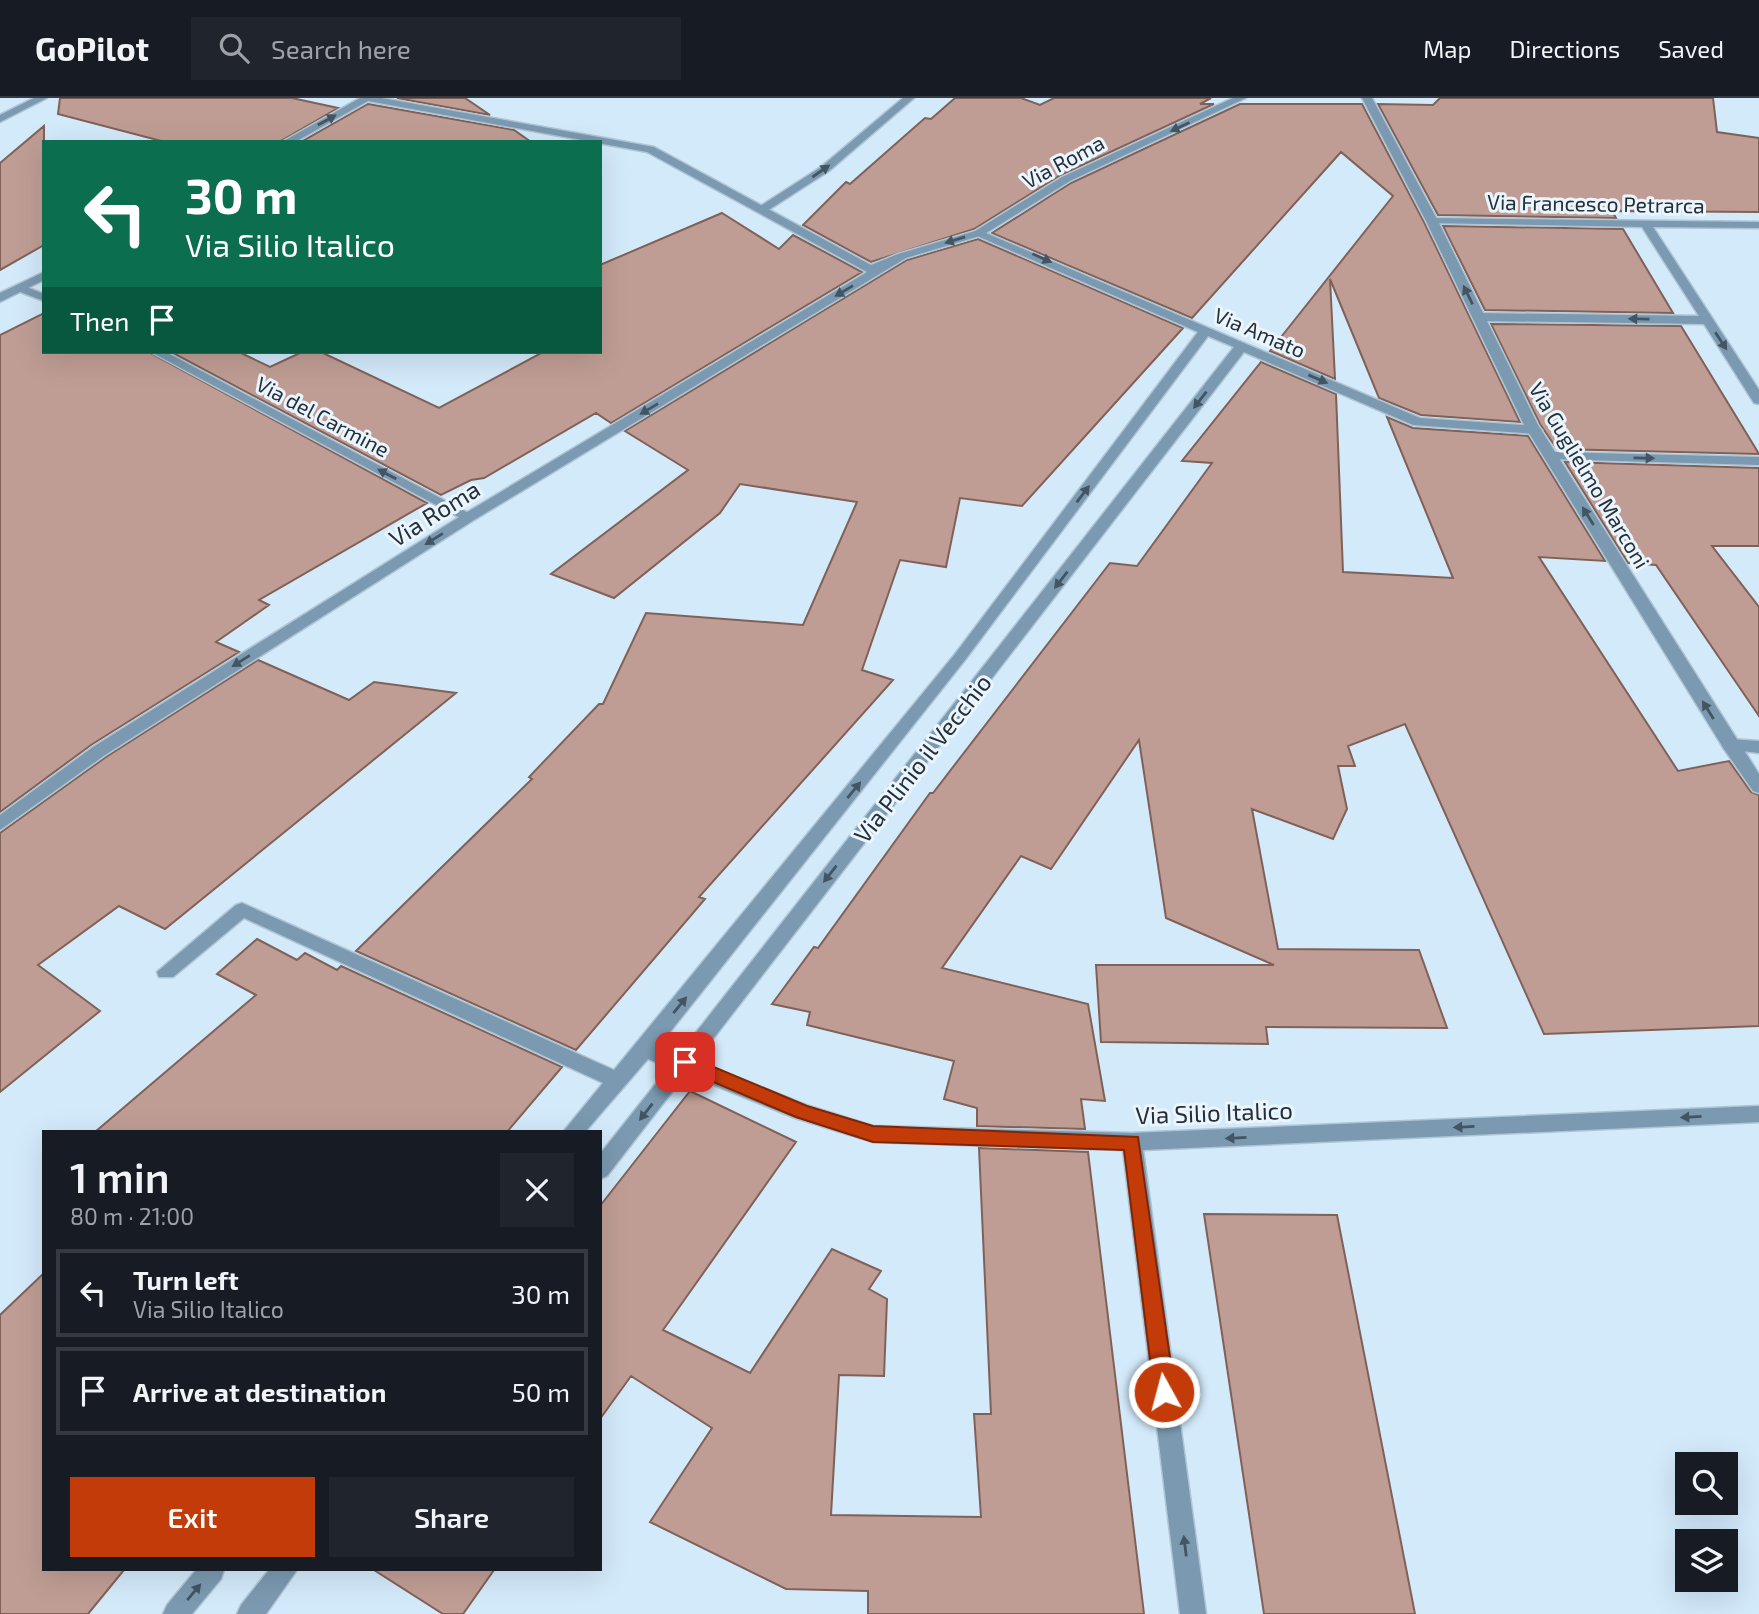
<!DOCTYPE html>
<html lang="en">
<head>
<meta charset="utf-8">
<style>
  :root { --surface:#171b24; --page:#20242c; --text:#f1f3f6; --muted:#9ea1a6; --line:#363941; --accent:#c33b09 }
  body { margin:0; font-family:"Exo 2",sans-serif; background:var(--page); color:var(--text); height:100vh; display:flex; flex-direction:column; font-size:26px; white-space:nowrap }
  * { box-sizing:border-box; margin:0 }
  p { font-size:23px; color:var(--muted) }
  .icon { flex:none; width:38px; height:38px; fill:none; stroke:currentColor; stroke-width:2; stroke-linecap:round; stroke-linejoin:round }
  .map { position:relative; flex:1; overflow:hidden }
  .details { position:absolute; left:42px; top:1032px; width:560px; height:441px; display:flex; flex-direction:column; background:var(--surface); border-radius:0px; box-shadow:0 7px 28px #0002 }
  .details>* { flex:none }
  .hud { position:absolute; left:42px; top:42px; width:560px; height:214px; border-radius:0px; box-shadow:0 7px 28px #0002; background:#0b6e4f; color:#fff; overflow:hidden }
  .buttons { position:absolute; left:1675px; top:1354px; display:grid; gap:14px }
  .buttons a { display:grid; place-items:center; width:63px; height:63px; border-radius:0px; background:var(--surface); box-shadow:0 7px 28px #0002; font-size:35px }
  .pin { position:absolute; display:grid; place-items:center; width:60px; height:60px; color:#fff; margin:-30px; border-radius:14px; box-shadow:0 4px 10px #0006 }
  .me { position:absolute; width:77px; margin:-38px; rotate:353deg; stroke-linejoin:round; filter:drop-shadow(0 0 5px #0008) }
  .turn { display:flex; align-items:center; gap:24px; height:147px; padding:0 28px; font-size:32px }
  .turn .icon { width:91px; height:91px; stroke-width:2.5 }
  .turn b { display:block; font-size:49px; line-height:60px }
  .then { display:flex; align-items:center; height:66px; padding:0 28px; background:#0003; gap:14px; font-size:26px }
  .round { display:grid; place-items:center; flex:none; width:74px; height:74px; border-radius:0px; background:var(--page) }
  .overview { display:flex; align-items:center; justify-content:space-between; height:119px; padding:0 28px }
  h1 { font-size:42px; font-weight:600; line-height:52px }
  .button { display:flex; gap:14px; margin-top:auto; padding:14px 28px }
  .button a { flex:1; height:80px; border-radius:0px; background:var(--accent); color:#fff; font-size:28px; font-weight:600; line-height:80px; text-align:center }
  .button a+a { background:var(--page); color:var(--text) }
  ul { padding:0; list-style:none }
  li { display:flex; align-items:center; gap:21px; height:88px; margin:0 14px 10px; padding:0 14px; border:4px solid var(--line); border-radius:0px }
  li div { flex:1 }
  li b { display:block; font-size:26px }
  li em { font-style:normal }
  header { display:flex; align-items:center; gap:42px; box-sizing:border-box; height:98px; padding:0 35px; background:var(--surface); border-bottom:2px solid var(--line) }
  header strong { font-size:33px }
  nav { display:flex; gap:38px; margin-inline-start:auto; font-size:24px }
  .search { width:490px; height:63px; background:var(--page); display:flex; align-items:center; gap:18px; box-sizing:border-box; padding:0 24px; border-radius:0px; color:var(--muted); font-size:26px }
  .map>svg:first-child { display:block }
  .building { fill:#bf9d94; stroke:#806158; stroke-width:2 }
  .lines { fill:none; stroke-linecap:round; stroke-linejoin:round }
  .minor-casing { stroke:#b0c5d4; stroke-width:3 }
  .tertiary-casing { stroke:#b0c5d4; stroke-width:3 }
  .minor { fill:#7b99b0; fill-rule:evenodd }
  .tertiary { fill:#7b99b0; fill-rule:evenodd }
  .oneway { fill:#435462 }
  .route { fill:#c33b09; stroke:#7f2606; stroke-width:2 }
  .labels { text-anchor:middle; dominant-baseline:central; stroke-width:6; stroke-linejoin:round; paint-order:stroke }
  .far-street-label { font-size:21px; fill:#252f38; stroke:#eaf5fe }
  .street-label { font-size:24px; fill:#252f38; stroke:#eaf5fe }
</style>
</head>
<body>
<header>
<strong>GoPilot</strong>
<div class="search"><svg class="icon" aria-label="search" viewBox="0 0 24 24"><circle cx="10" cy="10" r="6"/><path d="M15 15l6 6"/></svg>Search here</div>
<nav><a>Map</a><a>Directions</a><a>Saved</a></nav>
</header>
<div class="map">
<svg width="1759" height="1516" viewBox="0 0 1759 1516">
  <rect width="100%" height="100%" fill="#d3eafb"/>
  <path class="building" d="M 60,0 L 292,0 L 338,10 L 279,44 L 165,44 L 58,16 Z
    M 397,0 L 465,0 L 490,17 Z
    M 955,0 L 1021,0 L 1040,7 L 1054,0 L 1211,0 L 1200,6 L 1214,6 L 1061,77 L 974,131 L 871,164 L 803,127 L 846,84 L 850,86 L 925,20 L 931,21 Z
    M 1440,0 L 1713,0 L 1717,34 L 1759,40 L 1759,114 L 1612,113 L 1616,120 L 1438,117 L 1378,6 L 1433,7 Z
    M 368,6 L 514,32 L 531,44 L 301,44 Z
    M 1240,6 L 1362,6 L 1424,124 L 1520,324 L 1421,317 L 1379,300 L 1330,181 L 1335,281 L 1270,253 L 1393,98 L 1341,54 L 1192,220 L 992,135 L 1071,85 Z
    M 44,28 L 44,147 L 0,172 L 0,65 Z
    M 722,115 L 779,151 L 793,137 L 862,174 L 611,325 L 596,315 L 484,380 L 471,382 L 441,397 L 171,254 L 239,254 L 270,269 L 302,254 L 321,254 L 439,310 L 543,254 L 600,254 L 600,167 Z
    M 1443,128 L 1623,131 L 1673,215 L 1485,212 Z
    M 978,141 L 1183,230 L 1022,408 L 960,400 L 946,469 L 900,462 L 862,572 L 893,582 L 699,799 L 705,801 L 576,952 L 356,853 L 532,681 L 529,679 L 599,606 L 603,606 L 646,515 L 803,527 L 857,404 L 740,386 L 720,415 L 614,500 L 551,476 L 688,372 L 625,333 L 907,162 Z
    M 44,215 L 44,254 L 149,254 L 427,405 L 259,502 L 269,507 L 216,544 L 239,554 L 91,647 L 0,714 L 0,237 Z
    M 1491,226 L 1681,228 L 1759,356 L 1557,351 L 1540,326 Z
    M 1261,264 L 1336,296 L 1343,474 L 1453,480 L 1387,319 L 1413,330 L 1528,338 L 1605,463 L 1539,459 L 1678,673 L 1729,663 L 1751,694 L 1759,697 L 1759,928 L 1544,936 L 1405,626 L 1348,648 L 1355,668 L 1338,668 L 1347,711 L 1333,741 L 1252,711 L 1278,851 L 1419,852 L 1447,930 L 1266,929 L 1268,946 L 1101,944 L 1096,867 L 1274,867 L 1166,820 L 1139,642 L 1051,771 L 1021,758 L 942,870 L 1088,906 L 1105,1003 L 1081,1001 L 1085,1031 L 977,1028 L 977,1010 L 944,1001 L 954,963 L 807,927 L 810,914 L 772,906 L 814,849 L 818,850 L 930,695 L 933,695 L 1110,465 L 1137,468 L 1212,365 L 1182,363 Z
    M 1565,364 L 1759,370 L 1759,448 L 1712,448 L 1759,509 L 1759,618 L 1656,467 L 1628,465 Z
    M 258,562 L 349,602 L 374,584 L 456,595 L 165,831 L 119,808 L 38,867 L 100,913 L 0,994 L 0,735 L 106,659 Z
    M 257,841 L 297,862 L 305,855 L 337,872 L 341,868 L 562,969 L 507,1034 L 95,1034 L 256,897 L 217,876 Z
    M 690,993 L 796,1044 L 663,1232 L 750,1275 L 832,1151 L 881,1173 L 869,1191 L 887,1201 L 884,1278 L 839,1277 L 831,1417 L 981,1419 L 974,1316 L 991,1316 L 979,1050 L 1088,1054 L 1144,1516 L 868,1516 L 868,1493 L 786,1491 L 650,1424 L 712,1330 L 631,1278 L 600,1321 L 600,1108 Z
    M 1204,1116 L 1337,1117 L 1415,1516 L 1264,1516 Z
    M 44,1175 L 44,1472 L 124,1472 L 88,1516 L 0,1516 L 0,1217 Z
    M 374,1472 L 494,1472 L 463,1516 L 443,1516 Z"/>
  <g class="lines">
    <defs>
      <path id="minor" d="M 903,0 L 914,0 L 829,73 L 767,113 L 759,113 L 759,109 L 821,69 Z
        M 1432,120 L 1759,124 L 1759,130 L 1653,129 L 1759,292 L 1759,306 L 1754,305 L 1704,226 L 1479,223 L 1473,219 L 1479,215 L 1699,218 L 1642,129 L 1428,125 L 1428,121 Z
        M 979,132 L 1420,320 L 1535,328 L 1542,332 L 1535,336 L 1413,327 L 1244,254 L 696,963 L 806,1007 L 873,1028 L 1132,1035 L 1759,1008 L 1759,1024 L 1143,1052 L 1206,1516 L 1180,1516 L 1123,1052 L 873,1044 L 795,1020 L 686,976 L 607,1078 L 600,1081 L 600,1056 L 669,969 L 648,961 L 585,1034 L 563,1034 L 603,985 L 244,820 L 173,879 L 159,879 L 157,874 L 236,807 L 242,805 L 614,972 L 955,556 L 1198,234 L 975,137 L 973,135 ZM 1208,238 L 1234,249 L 679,956 L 659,948 L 965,562 Z
        M 19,186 L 44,196 L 44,203 L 15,192 L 13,190 Z
        M 151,254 L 166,254 L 476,419 L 469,423 L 464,422 Z
        M 1552,354 L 1759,359 L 1759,367 L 1547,361 L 1547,355 Z
        M 1730,641 L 1759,643 L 1759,655 L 1724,651 L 1722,647 L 1724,643 Z
        M 196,1472 L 224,1472 L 221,1481 L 192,1516 L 163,1516 L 167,1507 Z
        M 269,1472 L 297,1472 L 266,1516 L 237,1516 L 241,1507 Z"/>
      <path id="tertiary" d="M 34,0 L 47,0 L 0,24 L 0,17 Z
        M 360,0 L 382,0 L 654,49 L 871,167 L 898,156 L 975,133 L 1062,79 L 1233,0 L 1246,0 L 1070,83 L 983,137 L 906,160 L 474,422 L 105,657 L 0,732 L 0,717 L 93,649 L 464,416 L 867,174 L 647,54 L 368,3 L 295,44 L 282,44 Z
        M 1362,0 L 1372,0 L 1438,123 L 1538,327 L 1759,676 L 1759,695 L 1753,693 L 1724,651 L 1524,327 L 1426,123 Z
        M 44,174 L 44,182 L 0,204 L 0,195 Z"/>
    </defs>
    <use href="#minor" class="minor-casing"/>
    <use href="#tertiary" class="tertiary-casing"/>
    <use href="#minor" class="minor"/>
    <use href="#tertiary" class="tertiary"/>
  </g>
  <defs><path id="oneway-solid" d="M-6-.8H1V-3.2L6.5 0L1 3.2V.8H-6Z" transform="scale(1.75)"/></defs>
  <g class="oneway">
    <use href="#oneway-solid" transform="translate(327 22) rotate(-29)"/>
    <use href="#oneway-solid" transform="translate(1180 29) rotate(155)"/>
    <use href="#oneway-solid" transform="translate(821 73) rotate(-35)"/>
    <use href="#oneway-solid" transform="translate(955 142) rotate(163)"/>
    <use href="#oneway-solid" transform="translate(1042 160) rotate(24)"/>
    <use href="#oneway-solid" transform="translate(844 193) rotate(149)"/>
    <use href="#oneway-solid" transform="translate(1468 197) rotate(-116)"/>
    <use href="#oneway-solid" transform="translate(1639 221) rotate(-179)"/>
    <use href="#oneway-solid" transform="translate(1721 243) rotate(57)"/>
    <use href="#oneway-solid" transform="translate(1318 281) rotate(23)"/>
    <use href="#oneway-solid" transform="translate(1200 302) rotate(128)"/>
    <use href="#oneway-solid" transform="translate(649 311) rotate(149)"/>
    <use href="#oneway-solid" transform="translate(1644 360) rotate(1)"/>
    <use href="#oneway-solid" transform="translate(387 376) rotate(-152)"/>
    <use href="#oneway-solid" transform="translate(1083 396) rotate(-53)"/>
    <use href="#oneway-solid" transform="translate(1588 418) rotate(-122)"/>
    <use href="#oneway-solid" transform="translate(434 441) rotate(148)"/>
    <use href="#oneway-solid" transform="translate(1061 482) rotate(128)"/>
    <use href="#oneway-solid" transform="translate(241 563) rotate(148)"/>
    <use href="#oneway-solid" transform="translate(1708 612) rotate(-122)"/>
    <use href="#oneway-solid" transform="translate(854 692) rotate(-51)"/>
    <use href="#oneway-solid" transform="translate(830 776) rotate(128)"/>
    <use href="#oneway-solid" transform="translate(680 907) rotate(-51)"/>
    <use href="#oneway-solid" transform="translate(646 1014) rotate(128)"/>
    <use href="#oneway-solid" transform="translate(1691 1019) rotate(177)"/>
    <use href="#oneway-solid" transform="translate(1464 1029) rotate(177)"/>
    <use href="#oneway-solid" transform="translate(1236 1040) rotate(177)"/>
    <use href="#oneway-solid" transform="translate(1185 1448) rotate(-97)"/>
    <use href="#oneway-solid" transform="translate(194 1494) rotate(-50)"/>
  </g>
  <path class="route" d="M 685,957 L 807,1008 L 873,1028 L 1138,1039 L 1175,1294 L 1172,1301 L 1164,1304 L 1157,1301 L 1154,1294 L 1124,1052 L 873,1044 L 796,1019 L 678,969 L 676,964 Z"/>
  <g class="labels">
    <g class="far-street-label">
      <text transform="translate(1063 63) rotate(-28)">Via Roma</text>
      <text transform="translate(1596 105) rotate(1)">Via Francesco Petrarca</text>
      <text transform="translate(1260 234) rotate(23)">Via Amato</text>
      <text transform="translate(323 318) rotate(28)">Via del Carmine</text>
      <text transform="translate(1590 377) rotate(59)">Via Guglielmo Marconi</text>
    </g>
    <g class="street-label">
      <text transform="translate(434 415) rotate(-32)">Via Roma</text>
      <text transform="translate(922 660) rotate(-52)">Via Plinio il Vecchio</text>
      <text transform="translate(1214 1014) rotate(-2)">Via Silio Italico</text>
    </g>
  </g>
</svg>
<div class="buttons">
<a><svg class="icon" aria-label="search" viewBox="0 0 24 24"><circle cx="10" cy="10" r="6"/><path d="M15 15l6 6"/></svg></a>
<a><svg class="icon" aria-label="layers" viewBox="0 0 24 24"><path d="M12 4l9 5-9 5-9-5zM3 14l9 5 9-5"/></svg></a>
</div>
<div class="pin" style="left:685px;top:964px;background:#d93025"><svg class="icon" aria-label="arrive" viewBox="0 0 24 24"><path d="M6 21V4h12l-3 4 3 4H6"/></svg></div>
<svg class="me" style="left:1164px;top:1294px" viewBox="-20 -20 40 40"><circle r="17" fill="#c33b09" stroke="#fff" stroke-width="3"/><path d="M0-11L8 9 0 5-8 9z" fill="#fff"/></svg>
<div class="hud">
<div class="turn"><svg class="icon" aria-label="left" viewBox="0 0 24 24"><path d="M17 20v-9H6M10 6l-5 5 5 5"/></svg><div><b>30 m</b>Via Silio Italico</div></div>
<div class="then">Then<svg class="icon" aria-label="arrive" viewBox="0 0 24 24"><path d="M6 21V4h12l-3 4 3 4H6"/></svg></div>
</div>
<section class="details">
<div class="overview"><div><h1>1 min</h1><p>80 m · 21:00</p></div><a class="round"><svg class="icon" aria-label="close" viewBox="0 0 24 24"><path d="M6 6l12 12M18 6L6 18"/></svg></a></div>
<ul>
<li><svg class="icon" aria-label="left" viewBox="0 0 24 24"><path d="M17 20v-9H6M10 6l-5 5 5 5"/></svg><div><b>Turn left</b><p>Via Silio Italico</p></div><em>30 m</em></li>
<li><svg class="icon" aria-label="arrive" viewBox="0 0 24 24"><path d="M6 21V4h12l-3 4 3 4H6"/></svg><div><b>Arrive at destination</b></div><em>50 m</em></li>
</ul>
<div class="button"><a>Exit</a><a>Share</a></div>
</section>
</div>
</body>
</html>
